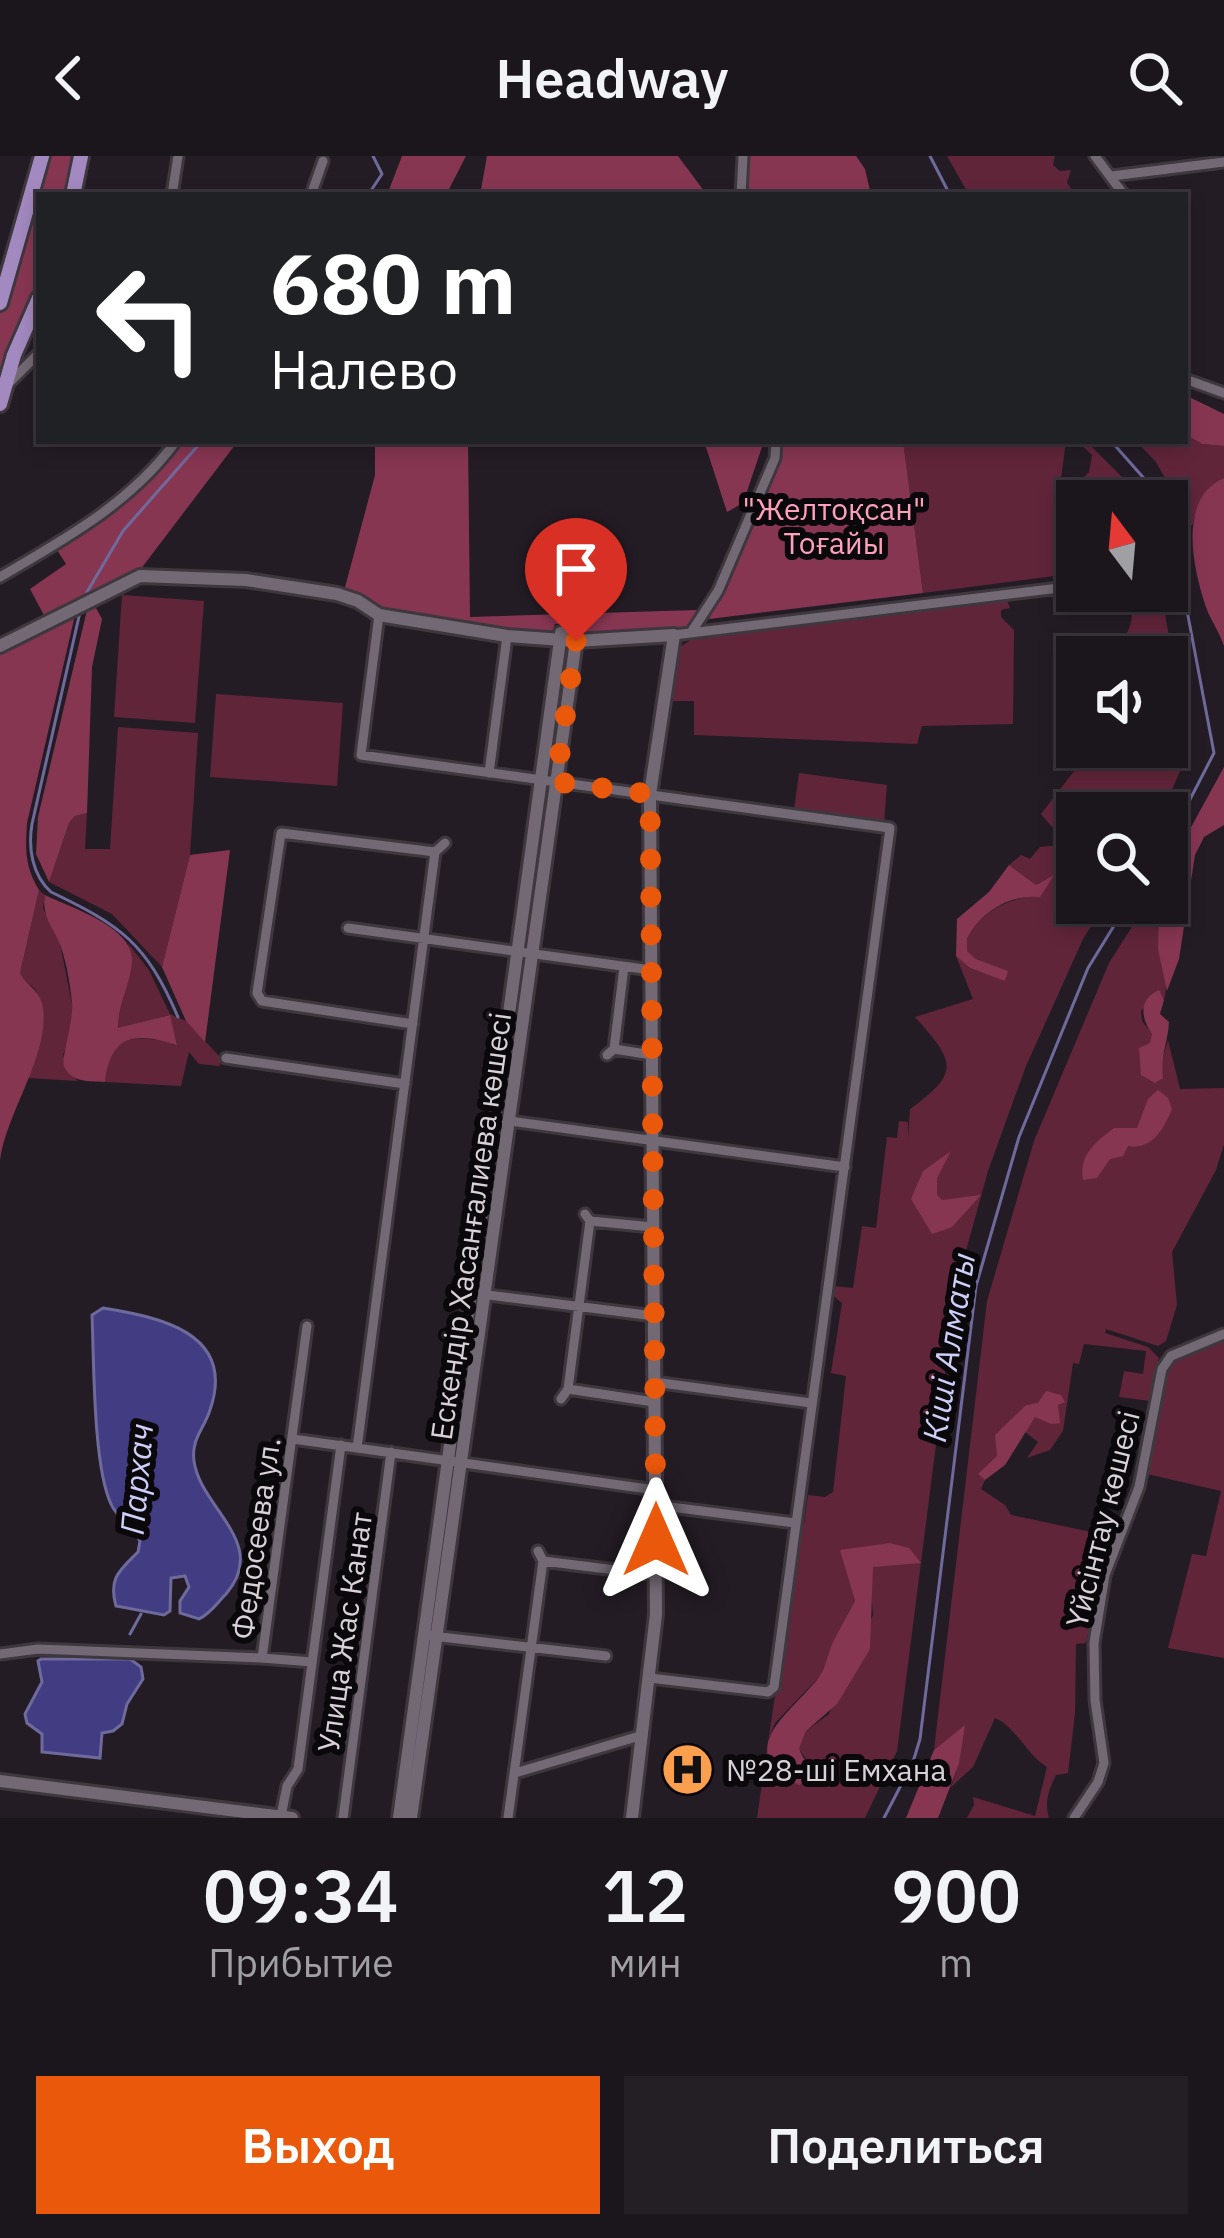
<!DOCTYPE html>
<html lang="ru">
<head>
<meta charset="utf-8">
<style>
  :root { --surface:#1b151c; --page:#241e25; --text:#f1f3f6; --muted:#a09fa3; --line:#39343b; --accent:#ea580c }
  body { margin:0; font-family:"IBM Plex Sans",sans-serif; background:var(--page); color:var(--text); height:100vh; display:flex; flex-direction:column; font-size:45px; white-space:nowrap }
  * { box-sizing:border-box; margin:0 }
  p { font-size:39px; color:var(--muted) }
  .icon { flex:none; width:66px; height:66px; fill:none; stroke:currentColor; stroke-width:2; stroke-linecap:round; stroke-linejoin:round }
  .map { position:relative; height:1662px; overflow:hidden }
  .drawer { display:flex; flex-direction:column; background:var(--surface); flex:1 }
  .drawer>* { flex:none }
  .guide { position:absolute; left:36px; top:36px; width:1152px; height:252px; border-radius:0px; box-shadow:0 6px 18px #0003,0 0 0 3px var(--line); background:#202124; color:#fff; overflow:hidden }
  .needle { width:78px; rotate:344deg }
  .controls { position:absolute; left:1056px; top:324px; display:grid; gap:24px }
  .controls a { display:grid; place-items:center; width:132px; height:132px; border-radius:0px; background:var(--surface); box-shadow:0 6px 18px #0003,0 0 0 3px var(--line); font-size:60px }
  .pin { position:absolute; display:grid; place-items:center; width:102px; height:102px; color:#fff; margin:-123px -51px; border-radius:50% 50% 50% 0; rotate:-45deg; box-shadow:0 0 12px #0007 }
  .pin .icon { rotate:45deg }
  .me { position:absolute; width:132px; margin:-66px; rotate:0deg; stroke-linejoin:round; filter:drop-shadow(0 0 9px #0008) }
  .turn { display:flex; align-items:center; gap:42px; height:252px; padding:0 36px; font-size:54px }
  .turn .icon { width:156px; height:156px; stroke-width:2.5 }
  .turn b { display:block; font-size:84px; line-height:102px }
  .eta { display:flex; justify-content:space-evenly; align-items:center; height:204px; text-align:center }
  .eta b { font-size:72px; font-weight:600; line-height:84px }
  .cta { display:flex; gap:24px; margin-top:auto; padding:24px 36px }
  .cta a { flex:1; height:138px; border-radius:0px; background:var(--accent); color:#fff; font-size:48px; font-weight:600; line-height:138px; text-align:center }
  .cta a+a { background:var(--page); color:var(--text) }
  header { display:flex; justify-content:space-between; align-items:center; height:156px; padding:0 36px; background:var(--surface); font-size:54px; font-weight:600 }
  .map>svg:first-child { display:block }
  .green { fill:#61253a; fill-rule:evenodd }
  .forest { fill:#873652 }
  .water { fill:#423d83; stroke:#6f6a9c; stroke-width:3 }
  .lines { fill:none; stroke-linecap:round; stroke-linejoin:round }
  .stream { stroke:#6f6a9c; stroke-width:3 }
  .street-casing { stroke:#3e383e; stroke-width:15 }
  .secondary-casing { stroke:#3e383e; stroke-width:18 }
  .primary-casing { stroke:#3e383e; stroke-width:20 }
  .street { stroke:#736974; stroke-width:9 }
  .secondary { stroke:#736974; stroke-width:12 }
  .primary { stroke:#a289c0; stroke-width:14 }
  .route { stroke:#ea580c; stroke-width:21; stroke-dasharray:0 37.8 }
  .labels { text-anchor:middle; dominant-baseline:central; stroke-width:12; stroke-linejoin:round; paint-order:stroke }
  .park-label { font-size:30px; fill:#fda0bb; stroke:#0b080c }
  .street-label { font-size:30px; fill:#d8d2d8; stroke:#0b080c }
  .poi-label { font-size:30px; fill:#d8d2d8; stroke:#0b080c; text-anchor:start }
  .water-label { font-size:33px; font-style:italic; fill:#cdcff8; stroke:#0b080c }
</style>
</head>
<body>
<header><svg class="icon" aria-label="back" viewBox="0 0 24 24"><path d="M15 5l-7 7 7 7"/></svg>Headway<svg class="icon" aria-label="search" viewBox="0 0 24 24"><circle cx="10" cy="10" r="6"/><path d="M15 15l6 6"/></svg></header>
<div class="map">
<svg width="1224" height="1662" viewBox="0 0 1224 1662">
  <rect width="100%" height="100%" fill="#241c25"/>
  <path class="green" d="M 947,0 L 1055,0 L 1053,9 L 1060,15 L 1071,14 L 1067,27 L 1076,39 L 969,39 Z
    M 1185,278 L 1202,288 L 1224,290 L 1224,322 C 1204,330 1197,351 1192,370 L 1156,306 L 1136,285 L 1185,285 Z
    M 903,285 L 1066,285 L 1060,330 L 1076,330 L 1089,316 L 1092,299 L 1077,285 L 1086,285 L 1126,325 L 1137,345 L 1077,345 L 1077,417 L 923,437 Z
    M 1128,435 L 1161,435 L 1189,594 L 1162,657 L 1077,657 L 1077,672 L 1070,665 L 1052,671 L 1041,658 L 1078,610 L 1110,607 L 1121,591 L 1167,591 L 1167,501 L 1143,501 L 1144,487 L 1105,501 C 1130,480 1137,467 1128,435 Z
    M 122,439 L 204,445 L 195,567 L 114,561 Z
    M 1006,442 L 1010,452 L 1001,454 L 1001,461 L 1014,474 L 1013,568 L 922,570 L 917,588 L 694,579 L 694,545 L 670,545 L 678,492 L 697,480 Z
    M 216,538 L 343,547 L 337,630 L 210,621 Z
    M 118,571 L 198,577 L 190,699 L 162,811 L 112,758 L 49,726 L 69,667 L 75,660 L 87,657 L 85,693 L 110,693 Z
    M 799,617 L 887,629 L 884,667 L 794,654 Z
    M 1077,674 L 1077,747 L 1106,747 L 1083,783 L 1026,910 L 988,1015 L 956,1131 L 897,1595 L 865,1662 L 757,1662 L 800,1369 L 804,1368 L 808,1339 L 825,1341 L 833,1336 L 846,1220 L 831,1217 L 842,1147 L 831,1138 L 832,1130 L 853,1132 L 862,1070 L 876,1072 L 887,981 L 897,982 L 899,965 L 908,966 L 908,983 L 910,953 C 961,916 955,906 915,861 L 973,843 L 956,800 L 970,812 L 1005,824 L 1007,815 L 976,803 L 967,795 L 967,783 C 980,757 1005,743 1034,740 L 1051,721 L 1036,729 L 1009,709 L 1021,699 L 1030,703 L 1040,691 L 1062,689 L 1076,679 ZM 841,1395 L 873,1411 L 870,1421 L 873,1459 L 829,1558 L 806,1575 L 798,1592 L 811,1610 L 768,1584 L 775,1567 L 820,1520 L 855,1445 Z
    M 39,734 L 45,739 L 43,752 L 60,788 L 73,853 L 71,880 L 63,898 L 67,915 L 78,925 L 28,922 C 34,899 51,864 39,840 C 35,830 25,827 20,817 Z
    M 1147,747 L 1159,747 C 1153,779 1172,818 1164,844 L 1159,835 L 1141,855 L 1142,865 L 1152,878 L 1151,887 L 1161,909 L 1168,884 L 1180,933 L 1224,932 L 1224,988 L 1216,1014 L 1172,1096 L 1177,1149 L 1166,1185 L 1158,1190 L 1106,1173 L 1105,1177 L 1148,1191 L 1159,1202 L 1150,1245 L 1119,1241 L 1124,1215 L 1143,1218 L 1146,1195 L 1084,1188 L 1079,1208 L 1073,1207 L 1063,1275 L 1050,1294 L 1027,1302 L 1038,1286 L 1024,1275 L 1035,1260 L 1051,1268 L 1058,1249 L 1064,1246 L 1026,1249 L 996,1279 L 997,1301 L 979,1318 L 985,1324 L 981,1333 L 1005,1349 L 1011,1359 L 1101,1378 L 1110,1386 L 1086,1487 L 1076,1488 L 1075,1557 L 1068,1617 L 1056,1619 C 1049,1633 1044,1646 1049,1662 L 967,1662 L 974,1649 L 973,1641 L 1035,1660 L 1047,1611 C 1026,1598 1018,1573 995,1562 L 973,1611 L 951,1631 L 959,1608 L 963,1571 L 934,1594 L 987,1145 L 1034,985 L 1109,807 Z
    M 127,786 L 149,814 L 170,858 L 186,865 L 221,902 L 220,910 L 199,908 L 189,896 L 181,930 L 105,926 C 111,875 136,879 177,888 L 169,859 L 118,873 C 118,844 139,812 127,786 Z
    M 1224,1183 L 1224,1502 L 1168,1492 L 1192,1398 L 1206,1400 L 1221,1335 L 1147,1318 L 1170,1208 L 1182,1198 Z"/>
  <path class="forest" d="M 47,0 L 72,0 L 64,39 L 39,39 L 39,122 L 0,221 L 0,156 Z
    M 402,0 L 466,0 L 446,39 L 387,39 Z
    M 487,0 L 678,0 L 707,39 L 480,39 Z
    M 749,0 L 856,0 L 865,13 L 871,39 L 748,39 Z
    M 1185,239 L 1224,258 L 1224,290 L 1202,288 L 1185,278 Z
    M 182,285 L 238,285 L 137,418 L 46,463 L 30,433 L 66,408 L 57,394 L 145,329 Z
    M 375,285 L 468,285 L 470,461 L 697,454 L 687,472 L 585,479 L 584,467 L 555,468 L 551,480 L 382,455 L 365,442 L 344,435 L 375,319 Z
    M 704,285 L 764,285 L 743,347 L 727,356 Z
    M 778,285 L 903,285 L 923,437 L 709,463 L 780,298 Z
    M 1224,322 L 1224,490 C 1219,474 1208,461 1204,445 C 1192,408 1179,341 1224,322 Z
    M 96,452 L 102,463 L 92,511 L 87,657 L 75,660 L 69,667 L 49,726 L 36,698 L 38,661 L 87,454 Z
    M 75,459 L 27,667 C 25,692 25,712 39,734 L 20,817 C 26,829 38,833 42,847 C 53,894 6,956 0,1004 L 0,495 Z
    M 1224,611 L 1224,669 L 1204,681 L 1195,699 L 1179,803 L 1167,835 L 1158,793 L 1159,747 L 1167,747 L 1167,715 Z
    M 230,694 L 205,886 L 186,865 L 162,811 L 190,699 Z
    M 1009,709 L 1036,729 L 1054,719 L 1040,741 C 1010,738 980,756 967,783 L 967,795 L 976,803 L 1008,815 L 1005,825 L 970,812 L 956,800 L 957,763 L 989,736 Z
    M 45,739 C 71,752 135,771 132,806 C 130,829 118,849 118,872 L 170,859 L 177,889 C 136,876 111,877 105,926 C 89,925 71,927 64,910 C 61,902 74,864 72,846 C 70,828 67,809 61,791 C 54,772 41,761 45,739 Z
    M 1159,834 L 1164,844 L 1160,858 L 1169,866 C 1168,886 1160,901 1163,922 L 1155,927 L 1141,919 L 1139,892 L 1150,887 L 1152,878 C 1141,863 1138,843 1159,834 Z
    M 1158,934 L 1168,942 L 1172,953 C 1164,973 1152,994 1128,990 L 1123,1000 L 1110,1003 L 1097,1022 L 1083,1024 C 1079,998 1095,987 1114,972 L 1137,972 L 1148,943 Z
    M 951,995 L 937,1022 L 937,1039 L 942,1044 L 981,1039 L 952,1071 L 932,1078 L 911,1043 L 923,1015 Z
    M 1046,1235 L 1061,1239 L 1065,1246 L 1058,1249 L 1060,1267 L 1051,1268 L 1035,1261 L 1005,1309 L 985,1324 L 978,1318 L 997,1300 L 995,1279 L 1026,1249 L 1038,1247 Z
    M 890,1387 L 909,1392 L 921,1407 L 873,1411 L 870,1493 L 837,1548 L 806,1575 L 799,1592 C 803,1605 809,1610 823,1613 L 799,1629 C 729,1593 793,1556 819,1521 C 826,1511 828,1497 833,1486 C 840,1472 848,1459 855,1445 L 840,1394 Z
    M 965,1569 L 959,1608 L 938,1662 L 906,1662 L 934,1594 Z"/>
  <path class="water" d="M 103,1152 C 158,1161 237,1176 210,1254 C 204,1273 191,1283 194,1305 C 200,1352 270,1387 226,1438 C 217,1447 211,1457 199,1463 L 180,1457 L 180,1445 L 189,1431 L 185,1420 L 171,1422 L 170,1455 L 164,1459 L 116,1450 C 108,1422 120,1414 138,1396 L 140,1385 C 133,1371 117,1362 111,1348 C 93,1310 94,1204 92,1159 Z
    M 41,1503 L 130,1503 L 141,1511 L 143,1523 L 127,1548 L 122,1568 L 113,1575 L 102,1577 L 100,1602 L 42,1596 L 42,1578 L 27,1567 L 25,1558 L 42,1526 L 38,1505 Z"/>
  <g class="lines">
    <path class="stream" d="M 930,0 L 950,39
      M 368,39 L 382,18 L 373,0
      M 1111,285 L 1164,345
      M 1167,349 L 1214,597 L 1167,688
      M 87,436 L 123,375 L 202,285
      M 80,456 L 32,668 C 28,692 32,719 51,736 C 122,770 146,787 178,861
      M 130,1478 L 141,1458
      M 884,1662 L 913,1606 L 920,1583 L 976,1130 L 1019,981 L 1088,812 L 1128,747"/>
    <defs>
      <path id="street" d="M 1095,0 L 1124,39
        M 1112,20 L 1224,6
        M 172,39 L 178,0
        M 311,39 L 323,5
        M 741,39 L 743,0
        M 1185,223 L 1224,237
        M 7,229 L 39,197
        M 0,421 C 65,383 131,347 176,285
        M 379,459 L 361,599 L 890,672 L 774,1531 L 768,1536 L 650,1522
        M 692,475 L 718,435 L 775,302 L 776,285
        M 674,479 L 1059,432 L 1067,444
        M 489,617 L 507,480
        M 348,772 L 651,814
        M 413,868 L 262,845 L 257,837 L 281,677 L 435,696
        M 614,893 L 652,899
        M 607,899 L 614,893 L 624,811
        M 226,902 L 405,928
        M 495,963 L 845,1011
        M 590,1065 L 653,1071
        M 472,1137 L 654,1160
        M 654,1226 L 811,1247
        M 568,1233 L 654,1246
        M 561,1243 L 568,1233 L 590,1065 L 585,1058
        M 293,1283 L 655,1334
        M 357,1292 L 435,696 L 445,687
        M 655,1349 L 795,1367
        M 543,1405 L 656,1419
        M 424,1479 L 606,1500
        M 0,1498 L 38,1493 L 262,1502 L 307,1170
        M 262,1502 L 312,1506
        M 515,1617 L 643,1579
        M 281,1660 L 287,1630 L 298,1613 L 341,1289
        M 343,1662 L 391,1296
        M 508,1662 L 543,1405 L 538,1395
        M 1074,1662 L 1098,1626 L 1104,1607 L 1095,1544 L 1094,1487 L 1105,1419 L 1139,1331 L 1162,1213 L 1171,1200 L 1224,1178"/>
      <path id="secondary" d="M 0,490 L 140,420 L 246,424 L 337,438 L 358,445 L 379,459 L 507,480 L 576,485 L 674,479 L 650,638 L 656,1458 L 632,1662
        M 0,1625 L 292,1662
        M 399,1662 L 561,477 L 573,475 L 576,485
        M 411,1662 L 576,485"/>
      <path id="primary" d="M 73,39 L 81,0
        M 0,147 L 42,0
        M 0,248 L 14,199 L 39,142"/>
    </defs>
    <use href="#street" class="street-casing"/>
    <use href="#secondary" class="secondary-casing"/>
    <use href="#primary" class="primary-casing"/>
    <use href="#street" class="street"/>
    <use href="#secondary" class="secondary"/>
    <use href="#primary" class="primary"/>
  </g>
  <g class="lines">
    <path class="route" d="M 576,485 L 556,626 L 650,638 L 656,1384"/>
  </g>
  <defs>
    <symbol id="hospital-disc" viewBox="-11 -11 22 22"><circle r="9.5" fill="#fa9f4e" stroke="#0b080c"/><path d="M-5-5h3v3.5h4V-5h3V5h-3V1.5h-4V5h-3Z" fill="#111"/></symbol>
  </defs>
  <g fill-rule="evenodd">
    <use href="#hospital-disc" x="658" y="1584" width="59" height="59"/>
  </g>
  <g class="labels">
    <g class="park-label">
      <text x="834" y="352">"Желтоқсан"<tspan x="834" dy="34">Тоғайы</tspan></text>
    </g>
    <g class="street-label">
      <text transform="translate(470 1070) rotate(-82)">Ескендір Хасанғалиева көшесі</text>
      <text transform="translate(1102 1363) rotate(-76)">Үйсінтау көшесі</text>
      <text transform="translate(255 1382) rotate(-82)">Федосеева ул.</text>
      <text transform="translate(344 1476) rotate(-82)">Улица Жас Канат</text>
    </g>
    <g class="poi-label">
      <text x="726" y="1613">№28-ші Емхана</text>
    </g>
    <g class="water-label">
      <text transform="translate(948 1191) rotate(-81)">Кіші Алматы</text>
      <text transform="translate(136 1323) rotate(-85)">Пархач</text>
    </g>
  </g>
</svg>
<div class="controls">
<a><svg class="needle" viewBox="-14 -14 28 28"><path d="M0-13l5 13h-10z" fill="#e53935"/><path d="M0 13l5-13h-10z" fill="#a09fa3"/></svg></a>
<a><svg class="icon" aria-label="sound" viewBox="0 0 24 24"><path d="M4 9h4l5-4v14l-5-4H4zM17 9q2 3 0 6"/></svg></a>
<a><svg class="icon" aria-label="search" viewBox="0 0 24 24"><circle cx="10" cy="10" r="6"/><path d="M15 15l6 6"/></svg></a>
</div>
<div class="pin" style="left:576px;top:485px;background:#d93025"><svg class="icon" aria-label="arrive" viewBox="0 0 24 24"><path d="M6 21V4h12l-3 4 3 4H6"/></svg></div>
<svg class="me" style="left:656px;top:1384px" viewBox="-20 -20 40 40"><path d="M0-17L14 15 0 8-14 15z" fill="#ea580c" stroke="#fff" stroke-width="4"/></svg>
<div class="guide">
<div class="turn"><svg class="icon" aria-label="left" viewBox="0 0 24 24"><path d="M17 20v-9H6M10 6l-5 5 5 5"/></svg><div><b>680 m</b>Налево</div></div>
</div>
</div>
<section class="drawer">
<div class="eta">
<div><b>09:34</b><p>Прибытие</p></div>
<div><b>12</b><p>мин</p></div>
<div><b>900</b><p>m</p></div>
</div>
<div class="cta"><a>Выход</a><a>Поделиться</a></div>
</section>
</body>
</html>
